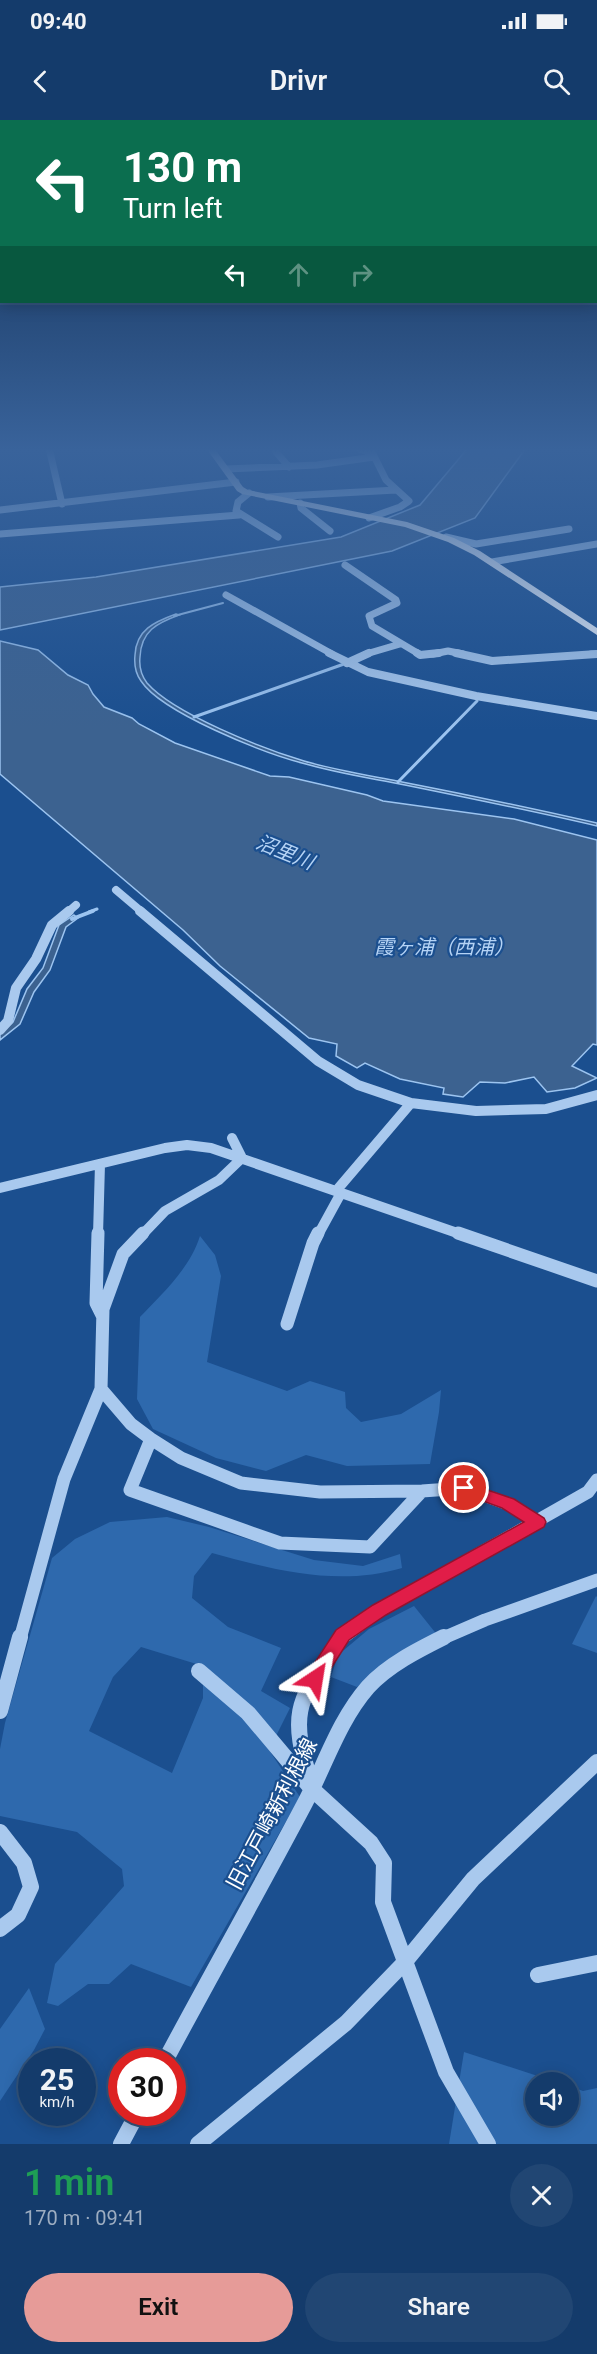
<!DOCTYPE html>
<html lang="en">
<head>
<meta charset="utf-8">
<style>
  :root { --surface:#143b6b; --page:#214673; --text:#f1f3f6; --muted:#9dadc1; --line:#33557e; --accent:#e69b98 }
  body { margin:0; font-family:Roboto,"Noto Sans JP",sans-serif; background:var(--page); color:var(--text); height:100vh; display:flex; flex-direction:column; font-size:22px; white-space:nowrap }
  * { box-sizing:border-box; margin:0 }
  p { font-size:20px; color:var(--muted) }
  .icon { flex:none; width:33px; height:33px; fill:none; stroke:currentColor; stroke-width:2; stroke-linecap:round; stroke-linejoin:round }
  .map { position:relative; height:2024px; overflow:hidden }
  .details { display:flex; flex-direction:column; background:var(--surface); flex:1 }
  .details>* { flex:none }
  .guide { position:absolute; left:0px; top:0px; width:597px; height:183px; box-shadow:0 3px 15px #0003,0 0 0 2px var(--line); background:#0b6e4f; color:#fff; overflow:hidden }
  .controls { position:absolute; left:525px; top:1952px; display:grid; gap:12px }
  .controls a { display:grid; place-items:center; width:54px; height:54px; border-radius:50%; background:var(--surface); box-shadow:0 3px 15px #0003,0 0 0 2px var(--line); font-size:30px }
  .speed { position:absolute; left:18px; top:1928px; display:flex; gap:12px; font-size:30px; font-weight:700; text-align:center }
  .speed>* { display:grid; place-content:center; width:78px; height:78px; border-radius:50%; background:var(--surface); box-shadow:0 3px 15px #0003,0 0 0 2px var(--line); line-height:1 }
  .speed small { font-size:15px; font-weight:400 }
  .speed .limit { border:9px solid #d22; background:#fff; color:#111 }
  .pin { position:absolute; display:grid; place-items:center; width:51px; height:51px; color:#fff; margin:-26px; border:3px solid #fff; border-radius:50%; box-shadow:0 2px 6px #0007 }
  .me { position:absolute; width:66px; margin:-33px; rotate:33deg; stroke-linejoin:round; filter:drop-shadow(0 0 4px #0008) }
  .turn { display:flex; align-items:center; gap:21px; height:126px; padding:0 24px; font-size:27px }
  .turn .icon { width:78px; height:78px; stroke-width:2.5 }
  .turn b { display:block; font-size:42px; line-height:51px }
  .lanes { display:flex; align-items:center; height:57px; padding:0 24px; background:#0003; justify-content:center; gap:30px; direction:ltr }
  .lanes .off { opacity:.35 }
  .round { display:grid; place-items:center; flex:none; width:63px; height:63px; border-radius:32px; background:var(--page) }
  .summary { display:flex; align-items:center; justify-content:space-between; height:102px; padding:0 24px }
  h1 { font-size:36px; font-weight:600; line-height:45px; color:#1e9e55 }
  .cta { display:flex; gap:12px; margin-top:auto; padding:12px 24px }
  .cta a { flex:1; height:69px; border-radius:36px; background:var(--accent); color:#111; font-size:24px; font-weight:600; line-height:69px; text-align:center }
  .cta a+a { background:var(--page); color:var(--text) }
  .status { display:flex; justify-content:space-between; align-items:center; height:42px; padding:0 30px; background:var(--surface); direction:ltr }
  .status svg { height:16px; fill:currentColor }
  header { display:flex; justify-content:space-between; align-items:center; height:78px; padding:0 24px; background:var(--surface); font-size:27px; font-weight:600 }
  .map>svg:first-child { display:block }
  .green { fill:#2e69ad; fill-rule:evenodd }
  .water { fill:#3c6290; stroke:#9cc4f0; stroke-width:1.5 }
  .lines { fill:none; stroke-linecap:round; stroke-linejoin:round }
  .stream-far2 { stroke:#9cc4f0; stroke-width:2 }
  .stream-far1 { stroke:#9cc4f0; stroke-width:3 }
  .stream { stroke:#9cc4f0; stroke-width:4 }
  .minor-far4 { stroke:#a9c9ee; stroke-width:7 }
  .minor-far3 { stroke:#a9c9ee; stroke-width:8 }
  .minor-far2 { stroke:#a9c9ee; stroke-width:10 }
  .minor-far1 { stroke:#a9c9ee; stroke-width:13 }
  .minor { stroke:#a9c9ee; stroke-width:16 }
  .major { fill:#f0f6ff; fill-rule:evenodd }
  .route { fill:#e11d48; stroke:#92132f; stroke-width:1.5 }
  .labels { text-anchor:middle; dominant-baseline:central; stroke-width:4.5; stroke-linejoin:round; paint-order:stroke }
  .water-label { font-size:20px; font-style:italic; fill:#b5d3f5; stroke:#1b4f8f }
  .near-street-label { font-size:21px; fill:#fff; stroke:#1b4f8f }
</style>
</head>
<body>
<div class="status"><b>09:40</b><svg viewBox="0 0 49 12"><path d="M0 12V9h3v3zM5 12V6h3v6zM10 12V3h3v9zM15 12V0h3v12zM26 1h20v11H26zM47 4h2v5h-2z"/></svg></div>
<header><svg class="icon" aria-label="back" viewBox="0 0 24 24"><path d="M15 5l-7 7 7 7"/></svg>Drivr<svg class="icon" aria-label="search" viewBox="0 0 24 24"><circle cx="10" cy="10" r="6"/><path d="M15 15l6 6"/></svg></header>
<div class="map">
<svg width="597" height="2024" viewBox="0 0 597 2024">
  <rect width="100%" height="100%" fill="#1b4f8f"/>
  <path class="green" d="M 200,1116 L 215,1135 L 221,1156 L 207,1242 L 287,1271 L 310,1261 L 345,1272 L 346,1288 L 361,1302 L 401,1294 L 441,1270 L 439,1292 L 430,1344 L 347,1346 L 306,1335 L 266,1351 L 216,1338 L 153,1309 L 137,1279 L 140,1197 C 163,1173 190,1148 200,1116 Z
    M 167,1397 L 209,1407 L 314,1440 L 363,1446 L 400,1434 L 402,1448 C 338,1467 274,1450 212,1433 L 194,1456 L 192,1478 L 228,1507 L 281,1528 L 261,1571 L 290,1588 L 269,1630 L 300,1677 L 191,1867 L 131,1844 L 109,1864 L 88,1864 L 58,1886 L 47,1883 L 55,1844 L 124,1766 L 122,1749 L 77,1712 L 0,1696 L 0,1629 L 5,1603 L 52,1438 L 75,1419 L 110,1402 ZM 141,1527 L 203,1546 L 203,1578 L 172,1653 L 89,1611 L 113,1557 Z
    M 596,1476 L 597,1477 L 597,1533 L 572,1524 Z
    M 414,1486 L 438,1516 L 391,1542 L 357,1567 L 331,1557 L 338,1535 L 369,1509 Z
    M 29,1868 L 45,1909 L 34,1930 L 0,1981 L 0,1909 Z
    M 464,1932 L 556,1962 L 536,1962 L 536,1995 L 568,1995 L 569,1966 L 583,1971 L 597,1968 L 597,2024 L 449,2024 Z"/>
  <path class="water" d="M 468,328 L 526,328 L 475,398 L 392,431 L 0,510 L 0,467 L 96,457 L 341,417 L 420,385 Z
    M 176,494 L 179,495 C 157,503 141,511 140,537 C 139,546 141,555 147,563 C 174,594 264,629 304,641 C 335,650 366,655 397,661 C 464,674 531,688 597,703 L 597,706 C 533,691 469,678 405,665 C 370,658 336,653 302,643 C 264,633 162,593 141,561 C 135,553 134,545 135,535 C 136,510 154,502 176,494 Z
    M 0,521 L 38,530 L 68,555 L 88,565 L 93,574 L 104,587 L 132,598 L 139,604 L 175,623 L 270,656 L 289,657 L 367,675 L 383,681 L 514,699 L 597,720 L 597,925 L 593,924 L 572,946 L 597,958 L 575,968 L 547,972 L 534,957 L 505,963 L 480,962 L 463,977 L 443,974 L 444,968 L 400,959 L 365,943 L 357,948 L 336,936 L 337,924 L 309,918 L 220,846 L 183,810 L 0,654 Z
    M 74,795 L 78,798 L 66,807 L 50,850 L 34,872 L 20,904 L 0,920 L 0,914 L 13,902 L 27,869 L 43,848 L 59,805 Z"/>
  <g class="lines">
    <path class="stream-far2" d="M 174,496 L 223,483"/>
    <path class="stream-far1" d="M 194,597 L 344,544
      M 398,662 L 477,581
      M 89,792 L 97,789"/>
    <path class="stream" d="M 72,799 L 93,791"/>
    <path class="minor-far4" d="M 49,328 L 62,384
      M 357,328 L 373,334 L 386,360 L 409,381 L 400,387 L 369,398
      M 276,332 L 289,347
      M 226,349 L 317,345 L 374,337
      M 249,373 L 238,382 L 236,391 L 278,417
      M 268,377 L 396,370
      M 300,383 L 301,388 L 330,411
      M 0,390 L 236,362
      M 0,414 L 239,395
      M 446,417 L 476,424 L 569,409
      M 492,442 L 597,424
      M 345,445 L 396,480 L 397,483 L 369,496 L 372,506 L 419,534
      M 226,475 L 332,534
      M 366,534 L 400,524
      M 433,534 L 448,531 L 463,534
      M 591,534 L 597,534"/>
    <path class="minor-far3" d="M 329,533 L 368,552 L 476,576 L 597,596
      M 417,533 L 420,535 L 439,533
      M 456,533 L 492,541 L 597,534
      M 347,543 L 369,533
      M 116,770 L 142,792
      M 68,792 L 76,785"/>
    <path class="minor-far2" d="M 140,791 L 318,941 L 358,965 L 411,983 L 476,991 L 546,989 L 597,975
      M 0,910 L 8,901 L 16,868 L 36,839 L 52,805 L 69,791
      M 0,1068 L 165,1028 L 187,1025 L 211,1028 L 463,1115
      M 336,1071 L 411,983
      M 98,1115 L 100,1044
      M 142,1115 L 165,1091 L 219,1060 L 242,1038 L 232,1018
      M 318,1115 L 341,1073"/>
    <path class="minor-far1" d="M 98,1113 L 96,1183 L 102,1195
      M 143,1113 L 123,1134 L 103,1189 L 101,1269 L 131,1304 L 151,1319 L 181,1338 L 241,1363 L 320,1372 L 422,1371 L 464,1368 L 508,1384 L 538,1402
      M 458,1113 L 597,1161
      M 287,1204 L 313,1123 L 318,1113
      M 151,1319 L 130,1370 L 280,1423 L 370,1427 L 422,1371
      M 20,1519 L 64,1359 L 101,1269
      M 341,1519 L 380,1490 L 588,1372 L 597,1360
      M 441,1519 L 485,1500 L 597,1460"/>
    <path class="minor" d="M 199,1551 L 248,1593 L 312,1669 L 371,1723 L 384,1743 L 383,1782 L 446,1952 L 488,2024
      M 0,1591 L 20,1517
      M 311,1663 C 287,1587 300,1580 341,1517
      M 0,1712 L 24,1743 L 31,1767 L 18,1795 L 0,1809
      M 538,1855 L 597,1843
      M 165,1941 C 211,1855 259,1770 305,1683 C 325,1645 339,1600 368,1567 C 388,1545 418,1530 444,1517
      M 121,2024 L 138,1992
      M 198,2024 L 346,1903 L 404,1843 L 473,1759 L 597,1642"/>
    <path class="major" d="M 206,328 L 214,328 L 243,367 L 248,370 L 407,402 L 454,418 L 480,431 L 597,508 L 597,515 L 474,435 L 448,422 L 405,407 L 242,374 L 237,371 Z"/>
  </g>
  <linearGradient id="sky" x2="0" y2="1"><stop stop-color="#0f2b4f"/><stop offset="0.54" stop-color="#39639b"/><stop offset="1" stop-color="#39639b" stop-opacity="0"/></linearGradient>
  <rect width="597" height="611" fill="url(#sky)"/>
  <path class="route" d="M 464,1362 L 514,1379 L 544,1398 L 546,1402 L 544,1407 L 386,1495 L 349,1520 L 321,1564 L 315,1566 L 308,1564 L 305,1559 L 308,1553 L 336,1510 L 373,1485 L 524,1402 L 502,1388 L 458,1372 L 456,1368 L 458,1363 Z"/>
  <g class="labels">
    <g class="water-label">
      <text transform="translate(285 732) rotate(22)">沼里川</text>
      <text x="444" y="827">霞ヶ浦（西浦）</text>
    </g>
    <g class="near-street-label">
      <text transform="translate(272 1694) rotate(-62)">旧江戸崎新利根線</text>
    </g>
  </g>
</svg>
<div class="controls">
<a><svg class="icon" aria-label="sound" viewBox="0 0 24 24"><path d="M4 9h4l5-4v14l-5-4H4zM17 9q2 3 0 6"/></svg></a>
</div>
<div class="speed"><div>25<small>km/h</small></div><div class="limit">30</div></div>
<div class="pin" style="left:464px;top:1368px;background:#d93025"><svg class="icon" aria-label="arrive" viewBox="0 0 24 24"><path d="M6 21V4h12l-3 4 3 4H6"/></svg></div>
<svg class="me" style="left:315px;top:1559px" viewBox="-20 -20 40 40"><path d="M0-17L14 15 0 8-14 15z" fill="#e11d48" stroke="#fff" stroke-width="4"/></svg>
<div class="guide">
<div class="turn"><svg class="icon" aria-label="left" viewBox="0 0 24 24"><path d="M17 20v-9H6M10 6l-5 5 5 5"/></svg><div><b>130 m</b>Turn left</div></div>
<div class="lanes"><svg class="icon" aria-label="left" viewBox="0 0 24 24"><path d="M17 20v-9H6M10 6l-5 5 5 5"/></svg><svg class="icon off" aria-label="ahead" viewBox="0 0 24 24"><path d="M12 20V5M6 11l6-6 6 6"/></svg><svg class="icon off" aria-label="right" viewBox="0 0 24 24"><path d="M7 20v-9h11M14 6l5 5-5 5"/></svg></div>
</div>
</div>
<section class="details">
<div class="summary"><div><h1>1 min</h1><p>170 m · 09:41</p></div><a class="round"><svg class="icon" aria-label="close" viewBox="0 0 24 24"><path d="M6 6l12 12M18 6L6 18"/></svg></a></div>
<div class="cta"><a>Exit</a><a>Share</a></div>
</section>
</body>
</html>
